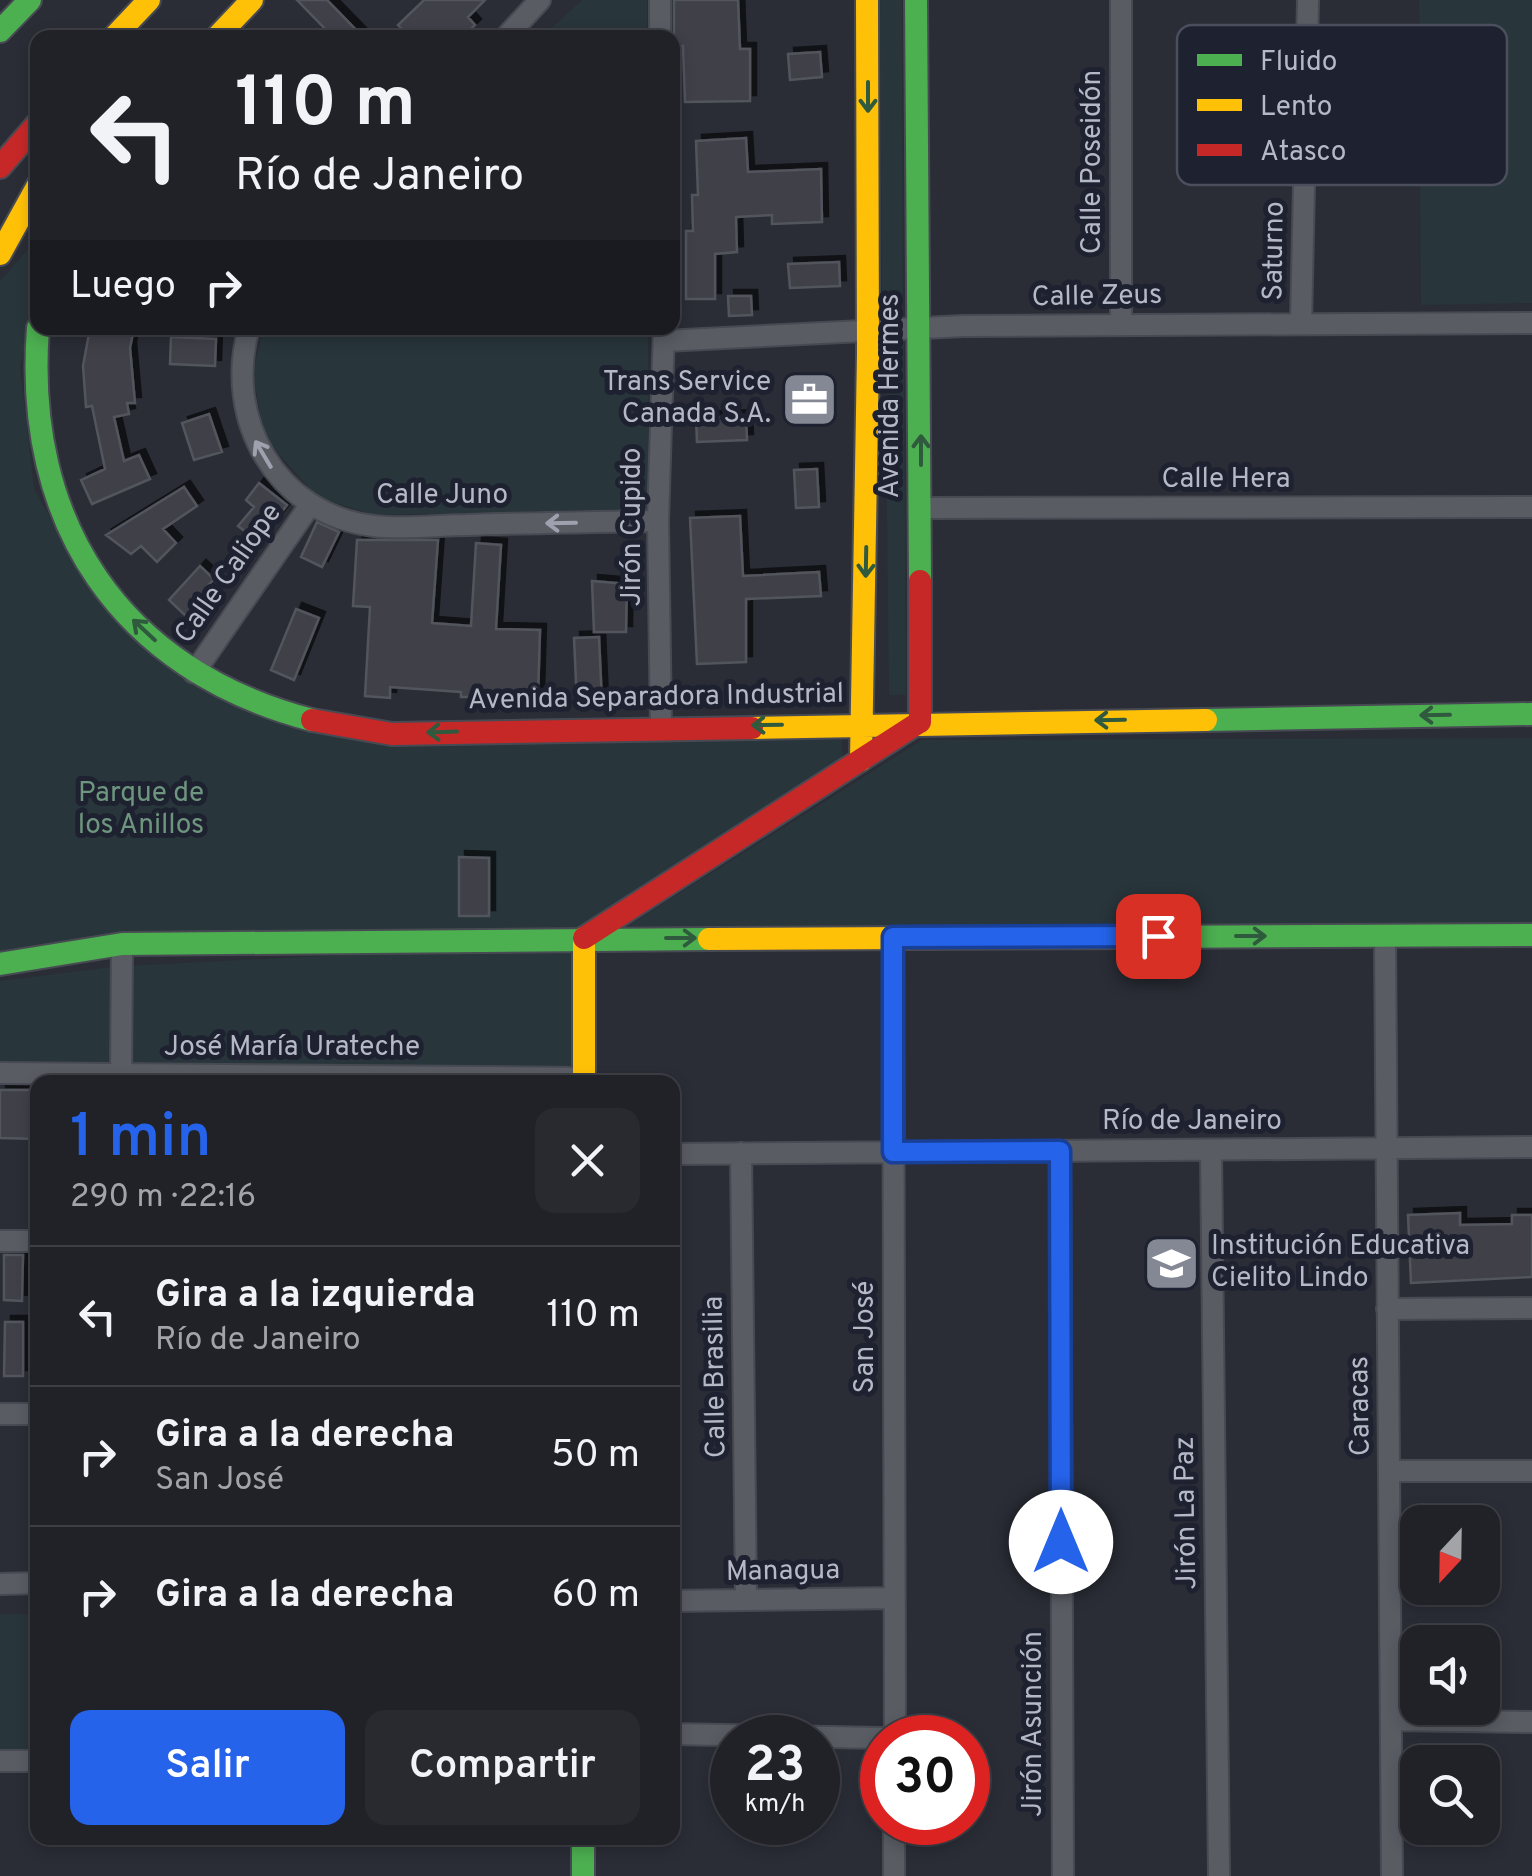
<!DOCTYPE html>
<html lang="es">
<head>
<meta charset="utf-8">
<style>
  :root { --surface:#202228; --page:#282a30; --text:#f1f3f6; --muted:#a2a4a8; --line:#3d3f45; --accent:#2563eb }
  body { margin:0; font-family:Overpass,sans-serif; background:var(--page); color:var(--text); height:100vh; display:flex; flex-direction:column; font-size:38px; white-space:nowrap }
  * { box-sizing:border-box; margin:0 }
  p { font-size:32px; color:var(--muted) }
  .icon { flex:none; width:55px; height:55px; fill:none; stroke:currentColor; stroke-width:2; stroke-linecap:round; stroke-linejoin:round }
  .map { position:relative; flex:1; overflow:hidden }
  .side { position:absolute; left:30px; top:1075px; width:650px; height:770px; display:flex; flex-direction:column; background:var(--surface); border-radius:20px; box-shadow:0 5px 15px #0003,0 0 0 2px var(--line) }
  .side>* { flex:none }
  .top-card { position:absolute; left:30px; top:30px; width:650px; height:305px; border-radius:20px; box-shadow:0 5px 15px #0003,0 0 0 2px var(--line); background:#202228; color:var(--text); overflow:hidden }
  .needle { width:65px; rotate:202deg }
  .controls { position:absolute; left:1400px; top:1505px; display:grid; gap:20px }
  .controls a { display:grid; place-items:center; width:100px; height:100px; border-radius:20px; background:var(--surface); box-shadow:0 5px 15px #0003,0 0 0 2px var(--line); font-size:50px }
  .speed { position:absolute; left:710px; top:1715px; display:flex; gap:20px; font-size:50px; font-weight:700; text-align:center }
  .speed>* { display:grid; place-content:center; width:130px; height:130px; border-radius:50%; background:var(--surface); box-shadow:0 5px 15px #0003,0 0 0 2px var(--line); line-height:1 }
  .speed small { font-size:25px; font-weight:400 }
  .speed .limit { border:15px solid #d22; background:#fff; color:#111 }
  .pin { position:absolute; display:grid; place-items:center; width:85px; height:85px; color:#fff; margin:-42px; border-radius:20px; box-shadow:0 5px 15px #0006 }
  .me { position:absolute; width:110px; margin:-55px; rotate:0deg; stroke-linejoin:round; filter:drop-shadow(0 0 8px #0008) }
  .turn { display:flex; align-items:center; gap:35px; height:210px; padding:0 40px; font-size:45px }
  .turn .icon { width:130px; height:130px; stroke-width:2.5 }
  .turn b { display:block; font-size:70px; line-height:85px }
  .then { display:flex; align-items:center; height:95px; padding:0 40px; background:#0003; gap:20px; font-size:38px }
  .round { display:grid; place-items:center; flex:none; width:105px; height:105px; border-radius:20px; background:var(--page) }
  .headline { display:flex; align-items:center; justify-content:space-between; height:170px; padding:0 40px }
  h1 { font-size:60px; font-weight:600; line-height:75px; color:var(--accent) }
  .button { display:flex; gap:20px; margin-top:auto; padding:20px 40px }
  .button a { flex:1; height:115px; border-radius:20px; background:var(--accent); color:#fff; font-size:40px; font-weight:600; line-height:115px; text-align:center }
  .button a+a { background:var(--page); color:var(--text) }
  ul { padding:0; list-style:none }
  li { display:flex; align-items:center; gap:30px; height:140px; padding:0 40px; border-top:2px solid var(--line) }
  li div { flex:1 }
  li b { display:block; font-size:38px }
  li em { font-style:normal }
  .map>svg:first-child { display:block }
  .green { fill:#28353a }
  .building { fill:#3f414a; stroke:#52555d; stroke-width:2.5; filter:url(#shadow) }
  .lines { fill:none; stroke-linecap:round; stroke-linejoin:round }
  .street-casing { stroke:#484a53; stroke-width:24 }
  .fast-casing { stroke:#484a53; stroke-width:26 }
  .slow-casing { stroke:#484a53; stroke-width:26 }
  .jam-casing { stroke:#484a53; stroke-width:26 }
  .street { stroke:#5a5c64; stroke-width:20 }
  .fast { stroke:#4caf50; stroke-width:22 }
  .slow { stroke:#ffc107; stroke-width:22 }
  .jam { stroke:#c62828; stroke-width:22 }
  .oneway { stroke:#305a3d }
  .oneway2 { stroke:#9ea2ae }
  .route-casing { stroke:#184099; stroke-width:25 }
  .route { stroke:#2563eb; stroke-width:18 }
  .labels { text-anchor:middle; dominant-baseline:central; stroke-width:10; stroke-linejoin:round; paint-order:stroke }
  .street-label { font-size:28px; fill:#b5b9c6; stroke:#1e2230 }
  .poi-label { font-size:28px; fill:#b5b9c6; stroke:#1e2230; text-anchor:end }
  .park-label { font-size:28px; fill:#6e957e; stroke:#1e2230 }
  .key { fill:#1e2230; stroke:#4b4f5d; stroke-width:2.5 }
  .key-label { font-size:28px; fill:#b5b9c6 }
</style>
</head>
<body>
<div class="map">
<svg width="1532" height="1876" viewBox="0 0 1532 1876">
  <defs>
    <filter id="shadow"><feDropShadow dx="6" dy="-6" stdDeviation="0" flood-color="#0009"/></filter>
  </defs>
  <rect width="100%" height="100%" fill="#2a2d36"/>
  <path class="green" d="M 582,0 L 647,0 L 647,37 L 542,37 Z
    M 880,0 L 902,0 L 903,303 L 892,312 L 882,303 Z
    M 1419,0 L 1532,0 L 1532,303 L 1421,305 Z
    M 37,239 L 37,298 L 20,367 L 34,489 L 88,585 L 275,719 L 842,732 L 842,760 L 579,928 L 117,951 L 0,967 L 0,281 Z
    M 263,328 L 648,328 L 649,509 L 374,515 L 317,497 L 264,437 L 253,373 Z
    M 904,339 L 906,695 L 889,695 L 885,344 Z
    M 1532,738 L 1532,925 L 621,930 L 922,740 Z
    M 578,943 L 578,1073 L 124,1071 L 125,966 Z
    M 119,966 L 117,1071 L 0,1069 L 0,981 Z
    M 0,1614 L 37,1614 L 37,1754 L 0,1754 Z"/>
  <path class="building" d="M 297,0 L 327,0 L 364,38 L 334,38 Z
    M 424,0 L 485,0 L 468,17 L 475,25 L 462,38 L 410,38 L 398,25 Z
    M 674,0 L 738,0 L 740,49 L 750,49 L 750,101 L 685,102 L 683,46 L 674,46 Z
    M 820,52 L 822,77 L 790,80 L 788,54 Z
    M 746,138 L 748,172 L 821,169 L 822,222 L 772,224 L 772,215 L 736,217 L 737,252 L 715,254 L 715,299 L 686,299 L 686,231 L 693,231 L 692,195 L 698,195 L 696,141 Z
    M 839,262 L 840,286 L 790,288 L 788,264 Z
    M 728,296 L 751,296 L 752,315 L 729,316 Z
    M 90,328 L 134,328 L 130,348 L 135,403 L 127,403 L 129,414 L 114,417 L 124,461 L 139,455 L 150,479 L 92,504 L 81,480 L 105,469 L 92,406 L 86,407 L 83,366 Z
    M 171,337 L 216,339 L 215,366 L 170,364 Z
    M 209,414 L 222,452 L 194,460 L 182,423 Z
    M 746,416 L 747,440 L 697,442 L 696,418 Z
    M 817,469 L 819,507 L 796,508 L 794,470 Z
    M 259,483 L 287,505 L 259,542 L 238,526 L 254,507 L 246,500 Z
    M 184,487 L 197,506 L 163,529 L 176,543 L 157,562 L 141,546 L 131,554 L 106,535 Z
    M 740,516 L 743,576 L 819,572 L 821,596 L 746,599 L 746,662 L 697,664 L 690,518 Z
    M 317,522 L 339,532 L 322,567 L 301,557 Z
    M 357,540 L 438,540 L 432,623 L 471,626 L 476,543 L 501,545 L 496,629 L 540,630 L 538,697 L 461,697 L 461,692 L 390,687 L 390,698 L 365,696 L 370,607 L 353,606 Z
    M 200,566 L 214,579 L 205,589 L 211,595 L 189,619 L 169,600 Z
    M 592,581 L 627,584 L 626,632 L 594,632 Z
    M 296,609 L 319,618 L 294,680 L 271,670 Z
    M 599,637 L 602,703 L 577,704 L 574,638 Z
    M 459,857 L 489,858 L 489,916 L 459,916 Z
    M 0,1090 L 38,1090 L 38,1139 L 0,1138 Z
    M 1460,1213 L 1460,1225 L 1512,1224 L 1512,1215 L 1532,1215 L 1532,1277 L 1411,1283 L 1408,1215 Z
    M 4,1255 L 23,1255 L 22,1301 L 4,1300 Z
    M 5,1322 L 23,1322 L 23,1376 L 4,1376 Z"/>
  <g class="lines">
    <defs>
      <path id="street" d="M 1121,0 L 1121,324
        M 505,38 L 540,0
        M 660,38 L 660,0
        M 1301,324 L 1308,0
        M 249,328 C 223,418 276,515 374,526 C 403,530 436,525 466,525 C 530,523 594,522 658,521
        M 664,341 L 963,326 L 1532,323
        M 921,508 L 1532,507
        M 194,673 L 310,505
        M 661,726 L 658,521 L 664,329
        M 1385,936 L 1392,1876
        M 893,937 L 895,1738
        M 0,1073 L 584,1078
        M 121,1082 L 122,944
        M 1211,1150 L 1219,1876
        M 1060,1151 L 1063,1876
        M 741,1153 L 746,1600
        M 672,1154 L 1532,1147
        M 0,1241 L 38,1241
        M 1387,1309 L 1532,1308
        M 0,1414 L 38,1414
        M 1389,1471 L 1532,1471
        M 0,1584 L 38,1583
        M 672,1601 L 894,1598
        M 1391,1720 L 1532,1722
        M 672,1734 L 882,1738
        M 0,1761 L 38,1761
        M 894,1876 L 894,1822"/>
      <path id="fast" d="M 916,0 L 920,581
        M 0,31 L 30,0
        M 38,328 C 23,523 120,670 312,720
        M 1206,720 L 1532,714
        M 1144,937 L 1532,935
        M 0,964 L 122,944 L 709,939
        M 583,1838 L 583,1876"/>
      <path id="slow" d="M 113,38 L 149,0
        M 216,38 L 252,0
        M 0,254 L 38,185
        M 752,728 L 1206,720
        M 861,760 L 868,354 L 867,0
        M 584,938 L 584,1082
        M 709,939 L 1144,937"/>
      <path id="jam" d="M 0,167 L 38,123
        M 312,720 L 392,734 L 752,728
        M 920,722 L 920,581
        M 584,938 L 918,723"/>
    </defs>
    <use href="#street" class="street-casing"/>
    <use href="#fast" class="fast-casing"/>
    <use href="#slow" class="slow-casing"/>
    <use href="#jam" class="jam-casing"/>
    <use href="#street" class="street"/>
    <use href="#fast" class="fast"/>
    <use href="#slow" class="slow"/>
    <use href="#jam" class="jam"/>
  </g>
  <defs><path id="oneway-shaft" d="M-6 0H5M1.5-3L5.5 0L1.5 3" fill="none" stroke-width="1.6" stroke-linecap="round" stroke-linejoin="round" transform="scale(2.5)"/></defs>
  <g class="oneway">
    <use href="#oneway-shaft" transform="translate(868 97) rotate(90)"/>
    <use href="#oneway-shaft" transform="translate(921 450) rotate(-90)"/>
    <use href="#oneway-shaft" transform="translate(866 562) rotate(91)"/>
    <use href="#oneway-shaft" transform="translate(144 630) rotate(-137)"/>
    <use href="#oneway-shaft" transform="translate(1435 715) rotate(179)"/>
    <use href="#oneway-shaft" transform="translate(1110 720) rotate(179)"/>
    <use href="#oneway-shaft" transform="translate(767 725) rotate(179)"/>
    <use href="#oneway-shaft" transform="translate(442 732) rotate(178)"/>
    <use href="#oneway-shaft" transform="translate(1251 936)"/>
    <use href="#oneway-shaft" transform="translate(681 938)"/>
  </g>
  <g class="oneway2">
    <use href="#oneway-shaft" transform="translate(263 454) rotate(-121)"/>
    <use href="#oneway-shaft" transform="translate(561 523) rotate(179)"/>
  </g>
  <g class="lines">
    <defs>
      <path id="route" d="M 1061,1542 L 1060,1151 L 893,1152 L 893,937 L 1158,936"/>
    </defs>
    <use href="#route" class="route-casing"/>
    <use href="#route" class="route"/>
  </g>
  <defs>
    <symbol id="office-square" viewBox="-11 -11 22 22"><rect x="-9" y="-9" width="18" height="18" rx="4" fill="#848894" stroke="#1e2230"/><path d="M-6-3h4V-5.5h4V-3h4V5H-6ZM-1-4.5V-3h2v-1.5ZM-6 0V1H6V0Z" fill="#fff"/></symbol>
    <symbol id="school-square" viewBox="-11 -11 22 22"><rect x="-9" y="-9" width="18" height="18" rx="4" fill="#848894" stroke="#1e2230"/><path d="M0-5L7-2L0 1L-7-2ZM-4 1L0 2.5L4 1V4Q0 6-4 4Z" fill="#fff"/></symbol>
  </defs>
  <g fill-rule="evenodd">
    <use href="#office-square" x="778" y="368" width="63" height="63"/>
    <use href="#school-square" x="1140" y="1232" width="63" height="63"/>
  </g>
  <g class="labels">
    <g class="street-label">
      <text transform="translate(1093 162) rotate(-90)">Calle Poseidón</text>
      <text transform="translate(1275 251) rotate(-89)">Saturno</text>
      <text transform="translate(1097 297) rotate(-1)">Calle Zeus</text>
      <text transform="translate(891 396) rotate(-90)">Avenida Hermes</text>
      <text x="1226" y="480">Calle Hera</text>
      <text x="442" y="496">Calle Juno</text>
      <text transform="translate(633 527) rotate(-90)">Jirón Cupido</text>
      <text transform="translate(229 574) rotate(-55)">Calle Caliope</text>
      <text transform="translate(656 698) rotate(-1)">Avenida Separadora Industrial</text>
      <text x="292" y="1048">José María Urateche</text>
      <text x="1192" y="1122">Río de Janeiro</text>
      <text transform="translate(866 1337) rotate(-90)">San José</text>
      <text transform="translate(716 1377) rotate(-91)">Calle Brasilia</text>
      <text transform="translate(1361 1406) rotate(-91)">Caracas</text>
      <text transform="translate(1187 1513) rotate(-91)">Jirón La Paz</text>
      <text transform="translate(783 1572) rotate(-1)">Managua</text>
      <text transform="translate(1034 1724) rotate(-90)">Jirón Asunción</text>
    </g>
    <g class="poi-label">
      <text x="771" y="383">Trans Service<tspan x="771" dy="32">Canada S.A.</tspan></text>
      <text x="1211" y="1247" text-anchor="start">Institución Educativa<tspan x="1211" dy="32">Cielito Lindo</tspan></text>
    </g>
    <g class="park-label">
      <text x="141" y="794">Parque de<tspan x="141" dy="32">los Anillos</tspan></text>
    </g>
  </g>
  <rect x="1177" y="25" width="330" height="160" rx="15" class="key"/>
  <rect x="1197" y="54" width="45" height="12" fill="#4caf50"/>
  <rect x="1197" y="99" width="45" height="12" fill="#ffc107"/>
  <rect x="1197" y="144" width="45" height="12" fill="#c62828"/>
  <g class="key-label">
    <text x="1260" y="70">Fluido</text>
    <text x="1260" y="115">Lento</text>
    <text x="1260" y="160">Atasco</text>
  </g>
</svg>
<div class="controls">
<a><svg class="needle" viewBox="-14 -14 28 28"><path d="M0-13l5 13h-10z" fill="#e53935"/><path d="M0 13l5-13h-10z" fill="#a2a4a8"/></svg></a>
<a><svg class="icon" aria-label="sound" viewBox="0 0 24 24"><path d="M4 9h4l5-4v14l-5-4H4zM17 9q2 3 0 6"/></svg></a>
<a><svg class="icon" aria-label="search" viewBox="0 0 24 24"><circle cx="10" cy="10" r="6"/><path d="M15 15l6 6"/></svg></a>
</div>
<div class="speed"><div>23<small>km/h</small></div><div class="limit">30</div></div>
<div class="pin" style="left:1158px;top:936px;background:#d93025"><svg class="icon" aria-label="arrive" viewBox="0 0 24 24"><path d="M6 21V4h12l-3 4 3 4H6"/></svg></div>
<svg class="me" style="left:1061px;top:1542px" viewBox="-20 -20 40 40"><circle r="19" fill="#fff"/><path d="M0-13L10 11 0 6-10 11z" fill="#2563eb"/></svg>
<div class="top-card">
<div class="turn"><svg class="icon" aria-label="left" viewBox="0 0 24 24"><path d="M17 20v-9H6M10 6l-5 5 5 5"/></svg><div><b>110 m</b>Río de Janeiro</div></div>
<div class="then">Luego<svg class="icon" aria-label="right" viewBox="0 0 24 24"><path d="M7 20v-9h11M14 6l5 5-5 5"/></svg></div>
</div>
<section class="side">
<div class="headline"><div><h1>1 min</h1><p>290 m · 22:16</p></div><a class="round"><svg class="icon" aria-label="close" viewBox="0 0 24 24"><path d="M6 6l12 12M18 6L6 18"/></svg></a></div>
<ul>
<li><svg class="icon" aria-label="left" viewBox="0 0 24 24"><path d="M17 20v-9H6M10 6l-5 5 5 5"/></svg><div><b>Gira a la izquierda</b><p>Río de Janeiro</p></div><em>110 m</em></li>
<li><svg class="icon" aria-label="right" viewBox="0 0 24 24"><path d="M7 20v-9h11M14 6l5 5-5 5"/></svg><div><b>Gira a la derecha</b><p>San José</p></div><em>50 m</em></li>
<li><svg class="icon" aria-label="right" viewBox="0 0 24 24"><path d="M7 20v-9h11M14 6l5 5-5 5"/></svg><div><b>Gira a la derecha</b></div><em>60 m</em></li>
</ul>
<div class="button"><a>Salir</a><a>Compartir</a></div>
</section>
</div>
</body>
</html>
